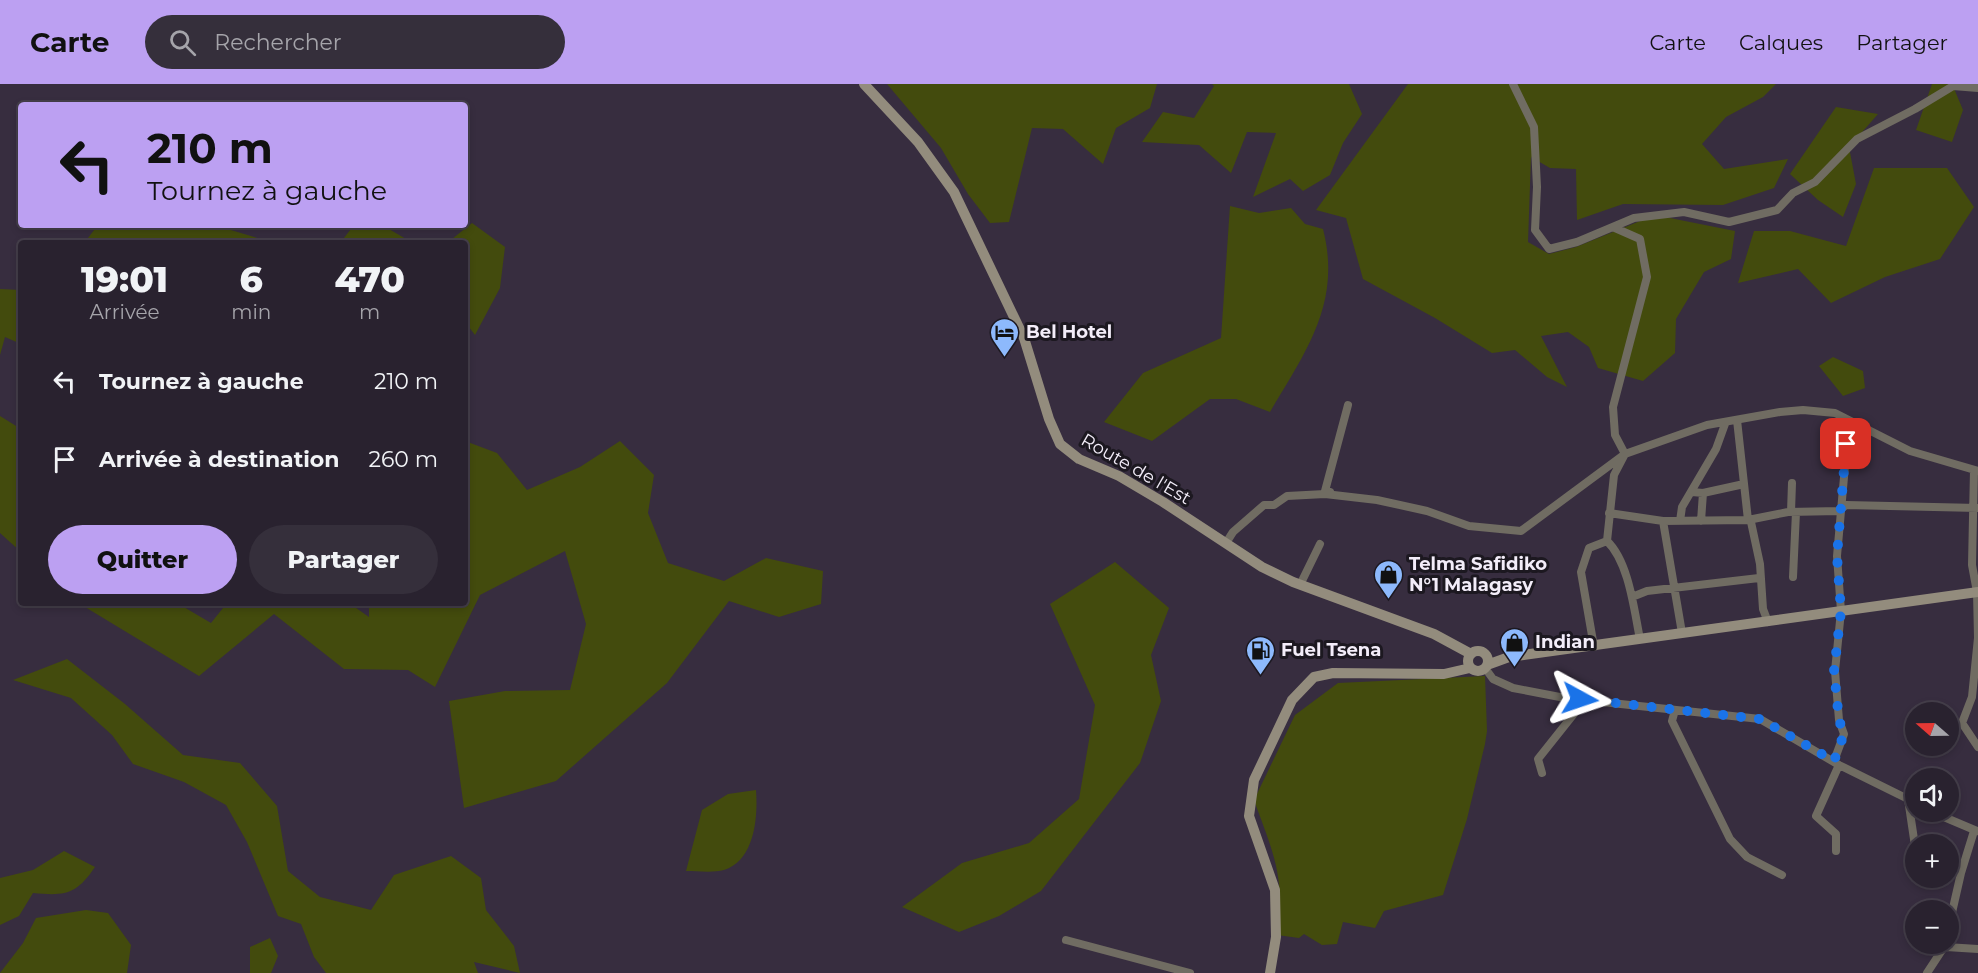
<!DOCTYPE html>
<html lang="fr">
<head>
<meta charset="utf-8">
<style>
  :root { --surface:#29222f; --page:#352f3b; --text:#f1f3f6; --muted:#a5a4aa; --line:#453f4b; --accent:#bca0f2 }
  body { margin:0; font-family:Montserrat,sans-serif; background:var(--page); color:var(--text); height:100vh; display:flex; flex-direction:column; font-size:22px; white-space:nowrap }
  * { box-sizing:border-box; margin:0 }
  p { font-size:20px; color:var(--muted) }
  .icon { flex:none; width:33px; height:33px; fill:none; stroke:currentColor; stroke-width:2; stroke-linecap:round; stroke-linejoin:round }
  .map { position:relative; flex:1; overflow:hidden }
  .drawer { position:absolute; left:18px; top:156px; width:450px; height:366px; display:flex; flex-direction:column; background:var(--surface); border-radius:6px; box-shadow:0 3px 9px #0003,0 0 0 2px var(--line) }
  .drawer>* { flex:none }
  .banner { position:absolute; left:18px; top:18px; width:450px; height:126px; border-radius:6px; box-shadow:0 3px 9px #0003,0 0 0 2px var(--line); background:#bca0f2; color:#111; overflow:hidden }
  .needle { width:39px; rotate:290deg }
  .buttons { position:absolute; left:1905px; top:618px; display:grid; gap:12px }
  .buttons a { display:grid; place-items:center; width:54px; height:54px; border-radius:50%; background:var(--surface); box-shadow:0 3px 9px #0003,0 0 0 2px var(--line); font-size:30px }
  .pin { position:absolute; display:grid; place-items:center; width:51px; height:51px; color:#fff; margin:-26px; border-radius:12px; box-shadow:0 3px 9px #0006 }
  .me { position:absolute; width:66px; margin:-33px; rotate:95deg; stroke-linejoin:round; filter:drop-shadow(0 0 4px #0008) }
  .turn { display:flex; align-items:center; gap:21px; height:126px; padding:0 30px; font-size:27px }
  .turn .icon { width:78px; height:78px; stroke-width:2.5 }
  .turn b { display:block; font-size:42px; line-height:51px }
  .eta { display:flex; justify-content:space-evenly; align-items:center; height:102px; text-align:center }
  .eta b { font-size:36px; font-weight:800; line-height:42px }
  .primary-button { display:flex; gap:12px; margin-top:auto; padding:12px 30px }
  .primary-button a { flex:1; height:69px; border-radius:36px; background:var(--accent); color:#111; font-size:24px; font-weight:800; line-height:69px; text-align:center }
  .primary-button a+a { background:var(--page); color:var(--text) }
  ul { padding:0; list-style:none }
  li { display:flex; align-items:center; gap:18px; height:78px; padding:0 30px }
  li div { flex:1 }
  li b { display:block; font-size:22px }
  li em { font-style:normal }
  header { display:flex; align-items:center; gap:36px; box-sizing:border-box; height:84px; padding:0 30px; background:var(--accent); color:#111 }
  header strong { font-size:28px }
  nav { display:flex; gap:33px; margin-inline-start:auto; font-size:21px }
  .search { width:420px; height:54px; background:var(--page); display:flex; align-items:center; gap:15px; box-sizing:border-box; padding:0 21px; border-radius:33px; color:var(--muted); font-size:22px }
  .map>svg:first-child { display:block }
  .green { fill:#434b0d }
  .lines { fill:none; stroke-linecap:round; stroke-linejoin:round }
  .street { stroke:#706c62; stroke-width:8 }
  .secondary { stroke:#938c7d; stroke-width:10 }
  .route { stroke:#1a73e8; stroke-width:10; stroke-dasharray:0 18 }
  .labels { text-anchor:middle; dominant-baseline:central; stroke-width:6; stroke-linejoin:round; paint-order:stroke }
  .poi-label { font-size:18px; font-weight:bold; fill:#f3edf9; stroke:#1c1820; text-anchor:start }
  .street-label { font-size:18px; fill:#f3edf9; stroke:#1c1820 }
</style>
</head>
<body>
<header>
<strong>Carte</strong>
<div class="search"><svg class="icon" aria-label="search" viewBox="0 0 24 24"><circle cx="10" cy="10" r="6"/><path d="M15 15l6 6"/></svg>Rechercher</div>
<nav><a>Carte</a><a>Calques</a><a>Partager</a></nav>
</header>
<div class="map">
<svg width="1978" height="889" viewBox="0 0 1978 889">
  <rect width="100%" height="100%" fill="#372d3f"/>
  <path class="green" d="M 887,0 L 1157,0 L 1150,24 L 1116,44 L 1103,80 L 1063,45 L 1032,44 L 1009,138 L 990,139 L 968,110 L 941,64 Z
    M 1212,0 L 1349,0 L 1362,30 L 1343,59 L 1330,91 L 1303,107 L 1290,95 L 1253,113 L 1276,49 L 1247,48 L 1231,89 L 1199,61 L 1142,58 L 1163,28 L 1194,34 L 1214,2 Z
    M 1408,0 L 1776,0 L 1763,13 L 1726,33 L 1702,60 L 1724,85 L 1788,75 L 1774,104 L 1723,121 L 1623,120 L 1577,136 L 1576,85 L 1550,84 L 1531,73 L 1528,158 L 1549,170 L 1576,163 L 1655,131 L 1735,147 L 1731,175 L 1704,188 L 1676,235 L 1675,269 L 1643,297 L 1598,284 L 1589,263 L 1568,248 L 1541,252 L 1567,303 L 1547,293 L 1515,266 L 1492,269 L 1435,234 L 1363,195 L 1346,134 L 1316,126 Z
    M 1932,0 L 1957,0 L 1953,2 L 1963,26 L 1952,58 L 1916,46 Z
    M 1836,23 L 1878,30 L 1849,63 L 1856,100 L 1843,133 L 1818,116 L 1790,90 Z
    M 1874,84 L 1947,84 L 1974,123 L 1940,175 L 1885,193 L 1831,219 L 1798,185 L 1738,199 L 1754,147 L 1790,147 L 1846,162 Z
    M 1230,122 L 1259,129 L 1291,124 L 1305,140 L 1323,145 C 1342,219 1306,267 1270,328 L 1236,315 L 1210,315 L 1152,357 L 1104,338 L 1143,289 L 1221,254 Z
    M 472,139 L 505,163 L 500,204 L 475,251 L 465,238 L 465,159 L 447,159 Z
    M 98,141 L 214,141 L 274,159 L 84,159 Z
    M 354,141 L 382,141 L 413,159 L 340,159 Z
    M 0,205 L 21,206 L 21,260 L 5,253 L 0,271 Z
    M 1833,273 L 1863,287 L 1865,304 L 1843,312 L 1819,282 Z
    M 0,332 L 21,345 L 21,468 L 0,449 Z
    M 465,357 L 497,369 L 527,406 L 580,383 L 620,357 L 654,391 L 648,429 L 668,479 L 724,497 L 766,474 L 823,487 L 821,520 L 779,533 L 729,517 L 667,599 L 556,697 L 464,724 L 449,617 L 505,607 L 570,606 L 586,540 L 565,467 L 480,511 L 435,603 L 408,586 L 344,585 L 274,530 L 199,592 L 85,523 L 85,519 L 177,519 L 211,539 L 227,519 L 349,519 L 369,533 L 369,519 L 465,519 Z
    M 1115,478 L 1169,524 L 1151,571 L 1161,617 L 1140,679 L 1041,807 L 999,832 L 959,848 L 902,823 L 962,779 L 1029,759 L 1079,715 L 1095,621 L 1050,520 Z
    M 67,575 L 125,620 L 183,671 L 240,679 L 277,722 L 288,787 L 320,813 L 371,826 L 394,791 L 451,772 L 481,794 L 486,826 L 514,862 L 520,889 L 474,878 L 478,889 L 326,889 L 314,873 L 301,840 L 278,832 L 247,758 L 226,721 L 184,698 L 133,680 L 112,651 L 71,614 L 13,596 Z
    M 1485,592 L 1487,647 L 1485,660 L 1467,735 L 1443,811 L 1384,827 L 1375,844 L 1343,838 L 1337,860 L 1322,861 L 1304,850 L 1299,854 L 1277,851 C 1286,793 1273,769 1254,716 L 1295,631 L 1338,599 Z
    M 756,706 C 758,733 755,776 724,786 C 713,789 697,787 686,787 L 702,726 L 728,710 Z
    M 64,767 L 95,783 C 76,811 65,812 33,809 L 19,832 L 0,841 L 0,794 L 33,786 Z
    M 86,826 L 108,829 L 131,861 L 127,889 L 0,889 L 23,859 L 36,834 Z
    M 270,854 L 278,872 L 271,889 L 250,889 L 250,863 Z"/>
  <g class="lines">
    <path class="street" d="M 1513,0 L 1534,43 L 1537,103 L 1535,146 L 1549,165 L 1577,158 L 1634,134 L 1684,128 L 1729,138 L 1777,126 L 1793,109 L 1815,98 L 1857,55 L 1915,25 L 1953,2 L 1978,4
      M 1615,144 L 1640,155 L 1647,193 L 1613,323 L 1615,351 L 1625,370 L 1614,391 L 1607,457 C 1629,478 1634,526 1640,555
      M 1737,336 L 1748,436 L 1751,438 L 1760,480 L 1763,525 L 1768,538
      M 1974,386 L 1972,481 L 1977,508 L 1978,554 L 1972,613 L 1962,639 L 1978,663
      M 1330,408 L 1325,407 L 1348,321
      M 1692,408 L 1703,409 L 1744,400
      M 1791,428 L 1792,399
      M 1609,429 L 1663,437 L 1682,549
      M 1663,437 L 1748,436 L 1788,428 L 1839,427 L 1846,421 L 1978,424
      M 1680,437 L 1682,423 L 1716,365 L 1725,340
      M 1701,437 L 1703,409
      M 1226,459 L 1233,448 L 1264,421 L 1274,421 L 1287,412 L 1325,410 L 1377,416 L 1427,427 L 1469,442 L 1521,447 L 1625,370 L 1707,341 L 1780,328 L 1803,326 L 1835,329 L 1910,367 L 1978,387
      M 1793,493 L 1796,428
      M 1300,501 L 1320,460
      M 1632,513 L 1647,507 L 1759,494
      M 1594,563 L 1581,488 L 1589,464 L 1607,457
      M 1485,584 L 1493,595 L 1513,604 L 1565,614 L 1760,635 L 1839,681 L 1916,719
      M 1670,625 L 1675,626 L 1672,637 L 1730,755 L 1747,773 L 1782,791
      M 1834,677 L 1844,650 L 1839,636 L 1835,587 L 1841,527 L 1837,472 L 1849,337
      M 1542,689 L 1538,675 L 1577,626 L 1580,615
      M 1908,715 L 1915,762 L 1915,783
      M 1932,728 L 1977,747
      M 1836,767 L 1836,750 L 1816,732 L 1839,681
      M 1948,846 L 1961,789 L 1974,747
      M 1066,856 L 1190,889
      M 1946,863 L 1978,865
      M 1927,889 L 1946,860"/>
    <path class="secondary" d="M 864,0 L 918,58 L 954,108 L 1024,254 L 1049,335 L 1060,360 L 1079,375 L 1119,392 L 1163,418 L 1262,483 L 1293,498 L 1434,550 L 1471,570
      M1468 577a10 10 0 1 1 20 0a10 10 0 1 1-20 0Z
      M 1487,581 L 1509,573 L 1978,508
      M 1270,889 L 1276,853 L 1275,806 L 1249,732 L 1254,696 L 1292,616 L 1314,593 L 1333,589 L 1444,590 L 1470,584"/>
  </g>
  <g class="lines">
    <path class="route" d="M 1580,615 L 1760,635 L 1834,677 L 1844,650 L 1839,636 L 1834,587 L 1841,527 L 1837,472 L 1846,360"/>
  </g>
  <defs>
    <symbol id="hotel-pin" viewBox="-11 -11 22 30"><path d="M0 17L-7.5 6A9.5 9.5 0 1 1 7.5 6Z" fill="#8db9fc" stroke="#1c1820"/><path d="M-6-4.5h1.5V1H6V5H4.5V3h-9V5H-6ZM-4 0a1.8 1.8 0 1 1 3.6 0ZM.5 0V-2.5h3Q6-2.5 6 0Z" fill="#111"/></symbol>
    <symbol id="shop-pin" viewBox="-11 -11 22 30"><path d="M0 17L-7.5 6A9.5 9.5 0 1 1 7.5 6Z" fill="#8db9fc" stroke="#1c1820"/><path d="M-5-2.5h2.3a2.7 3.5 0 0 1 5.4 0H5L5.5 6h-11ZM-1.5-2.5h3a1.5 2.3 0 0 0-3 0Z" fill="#111"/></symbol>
    <symbol id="fuel-pin" viewBox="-11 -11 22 30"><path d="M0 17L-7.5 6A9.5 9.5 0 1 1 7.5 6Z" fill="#8db9fc" stroke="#1c1820"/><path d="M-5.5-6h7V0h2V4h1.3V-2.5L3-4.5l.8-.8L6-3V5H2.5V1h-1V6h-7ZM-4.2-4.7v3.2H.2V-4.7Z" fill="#111"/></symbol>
  </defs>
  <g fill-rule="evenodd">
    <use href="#hotel-pin" x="988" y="232" width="33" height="45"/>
    <use href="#shop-pin" x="1372" y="474" width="33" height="45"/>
    <use href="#shop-pin" x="1498" y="542" width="33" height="45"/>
    <use href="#fuel-pin" x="1244" y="550" width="33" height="45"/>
  </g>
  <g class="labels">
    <g class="poi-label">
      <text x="1026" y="248">Bel Hotel</text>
      <text x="1409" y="480">Telma Safidiko<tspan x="1409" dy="21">N°1 Malagasy</tspan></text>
      <text x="1535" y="558">Indian</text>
      <text x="1281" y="566">Fuel Tsena</text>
    </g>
    <g class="street-label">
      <text transform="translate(1136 385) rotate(30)">Route de l'Est</text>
    </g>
  </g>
</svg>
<div class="buttons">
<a><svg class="needle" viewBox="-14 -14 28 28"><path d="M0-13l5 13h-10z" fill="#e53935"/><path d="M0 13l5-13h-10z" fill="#a5a4aa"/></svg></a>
<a><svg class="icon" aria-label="sound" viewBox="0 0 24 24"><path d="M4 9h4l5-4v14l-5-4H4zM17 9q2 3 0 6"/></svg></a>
<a>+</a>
<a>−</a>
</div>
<div class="pin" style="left:1846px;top:360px;background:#d93025"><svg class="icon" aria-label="arrive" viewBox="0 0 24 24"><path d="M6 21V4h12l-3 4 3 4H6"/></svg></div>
<svg class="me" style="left:1580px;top:615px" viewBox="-20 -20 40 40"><path d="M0-17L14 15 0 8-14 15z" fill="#1a73e8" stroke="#fff" stroke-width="4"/></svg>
<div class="banner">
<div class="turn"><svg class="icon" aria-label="left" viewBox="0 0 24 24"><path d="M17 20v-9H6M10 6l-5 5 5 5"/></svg><div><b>210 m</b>Tournez à gauche</div></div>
</div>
<section class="drawer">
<div class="eta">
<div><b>19:01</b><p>Arrivée</p></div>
<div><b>6</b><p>min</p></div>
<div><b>470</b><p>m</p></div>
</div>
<ul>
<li><svg class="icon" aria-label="left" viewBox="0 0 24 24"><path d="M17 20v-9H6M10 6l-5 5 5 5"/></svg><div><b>Tournez à gauche</b></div><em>210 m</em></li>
<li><svg class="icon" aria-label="arrive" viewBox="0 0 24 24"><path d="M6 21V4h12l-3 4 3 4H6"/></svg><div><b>Arrivée à destination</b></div><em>260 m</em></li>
</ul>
<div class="primary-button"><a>Quitter</a><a>Partager</a></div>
</section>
</div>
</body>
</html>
